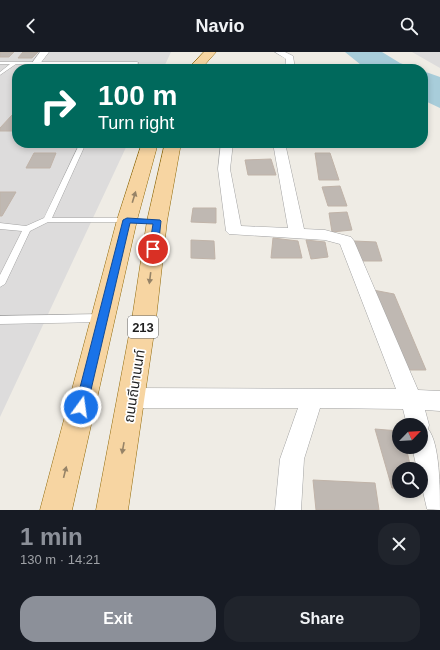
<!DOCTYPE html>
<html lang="en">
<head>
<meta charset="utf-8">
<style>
  :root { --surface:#171b24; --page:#20242c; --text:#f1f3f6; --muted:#9ea1a6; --accent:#8c9099 }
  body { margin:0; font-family:Arial,"Noto Sans Thai",sans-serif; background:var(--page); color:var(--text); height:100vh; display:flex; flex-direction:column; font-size:15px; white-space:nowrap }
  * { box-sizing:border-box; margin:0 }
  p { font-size:13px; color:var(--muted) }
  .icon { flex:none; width:22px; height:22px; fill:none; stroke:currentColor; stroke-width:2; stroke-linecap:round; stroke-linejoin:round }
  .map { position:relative; height:458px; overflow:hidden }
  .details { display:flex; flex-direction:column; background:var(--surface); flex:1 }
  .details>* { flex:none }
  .guide { position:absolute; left:12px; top:12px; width:416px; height:84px; border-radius:16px; box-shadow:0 2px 6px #0003; background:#00695c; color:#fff; overflow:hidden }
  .needle { width:26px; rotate:65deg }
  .controls { position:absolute; left:392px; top:366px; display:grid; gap:8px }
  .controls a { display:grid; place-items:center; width:36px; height:36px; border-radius:50%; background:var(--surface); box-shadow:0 2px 6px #0003; font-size:20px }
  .pin { position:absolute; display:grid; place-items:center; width:34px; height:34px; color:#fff; margin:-17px; border:2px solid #fff; border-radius:50%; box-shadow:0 1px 4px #0007 }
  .me { position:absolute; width:44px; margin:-22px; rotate:14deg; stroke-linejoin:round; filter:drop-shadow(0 0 3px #0008) }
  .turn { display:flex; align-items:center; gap:14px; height:84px; padding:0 20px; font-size:18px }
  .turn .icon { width:52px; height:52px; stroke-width:2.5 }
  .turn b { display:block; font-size:28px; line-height:34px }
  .round { display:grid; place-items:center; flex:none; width:42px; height:42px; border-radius:16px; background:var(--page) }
  .summary { display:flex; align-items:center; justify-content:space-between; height:68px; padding:0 20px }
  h1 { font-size:24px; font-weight:800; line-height:30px; color:var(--accent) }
  .button { display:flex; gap:8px; margin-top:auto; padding:8px 20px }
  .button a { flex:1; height:46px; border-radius:16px; background:var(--accent); color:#fff; font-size:16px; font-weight:800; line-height:46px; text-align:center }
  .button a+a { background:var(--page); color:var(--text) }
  header { display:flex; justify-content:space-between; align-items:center; height:52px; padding:0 20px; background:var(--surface); font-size:18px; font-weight:800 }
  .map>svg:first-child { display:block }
  .residential { fill:#dddcdc }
  .water { fill:#a8cdda }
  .building { fill:#bfb8b2; stroke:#c0b3a8 }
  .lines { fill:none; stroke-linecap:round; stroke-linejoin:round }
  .lane-casing { stroke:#a3a3a3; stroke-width:1 }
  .street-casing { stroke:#a3a3a3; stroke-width:1 }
  .primary-casing { stroke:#916908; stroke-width:1 }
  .lane { fill:#fff; fill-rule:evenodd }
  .street { fill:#fff; fill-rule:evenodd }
  .primary { fill:#f7d5a2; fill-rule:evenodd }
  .oneway { fill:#968367 }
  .route { fill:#1a73e8; stroke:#114b97 }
  .labels { text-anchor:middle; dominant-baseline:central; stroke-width:3.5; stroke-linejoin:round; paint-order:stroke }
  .shield { fill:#fff; stroke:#626262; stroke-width:1 }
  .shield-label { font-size:13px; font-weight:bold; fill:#1f1f1f }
  .street-label { font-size:14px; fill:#1f1f1f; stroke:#fff }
</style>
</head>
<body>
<header><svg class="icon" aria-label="back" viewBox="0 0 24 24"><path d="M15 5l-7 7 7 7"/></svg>Navio<svg class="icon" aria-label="search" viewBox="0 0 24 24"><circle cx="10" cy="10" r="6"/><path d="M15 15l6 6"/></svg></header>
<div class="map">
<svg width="440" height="458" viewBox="0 0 440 458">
  <rect width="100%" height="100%" fill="#efece5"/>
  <path class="residential" d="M 0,0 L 171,0 L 163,17 L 17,17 L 17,91 L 128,91 L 0,365 Z
    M 412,0 L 440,0 L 440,16 Z"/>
  <path class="water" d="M 345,0 L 382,0 L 400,11 L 417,17 L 366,17 Z
    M 423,19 L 440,25 L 440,56 L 423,48 Z"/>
  <path class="building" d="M 0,0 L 14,0 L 9,5 L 0,5 Z
    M 23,0 L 38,0 L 32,6 L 18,6 Z
    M 108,13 L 133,13 L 132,17 L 106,17 Z
    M 103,14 L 102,17 L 88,17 L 88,15 Z
    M 12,63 L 17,63 L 17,72 L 12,79 L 0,79 L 0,76 Z
    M 34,101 L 56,101 L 50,116 L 26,116 Z
    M 315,101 L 330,101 L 339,128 L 319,128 Z
    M 271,107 L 276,123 L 248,123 L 245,108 Z
    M 340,134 L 347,154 L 328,154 L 322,135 Z
    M 0,140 L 16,140 L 2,164 L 0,164 Z
    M 193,156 L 216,156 L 216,171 L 191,170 Z
    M 347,160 L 352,178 L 332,180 L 329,161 Z
    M 273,186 L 298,189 L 302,206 L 271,206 Z
    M 191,188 L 214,189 L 215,207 L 191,206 Z
    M 306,188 L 325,190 L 328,205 L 311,207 Z
    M 354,189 L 376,190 L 382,209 L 362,209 Z
    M 373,238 L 394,242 L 426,318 L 399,318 Z
    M 375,377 L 399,379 L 399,395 L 406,395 L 411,417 L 399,417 L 399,437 L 392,436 Z
    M 313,428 L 375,431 L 379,458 L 316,458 Z"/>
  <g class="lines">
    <defs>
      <path id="lane" d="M 0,10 L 137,10 L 139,11 L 137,12 L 16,12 L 0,23 L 0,20 L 10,12 L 0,12 Z
        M 80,91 L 86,91 L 52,166 L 127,166 L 131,168 L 127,170 L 48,170 L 30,179 L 5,232 L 0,235 L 0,223 L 22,179 L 0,177 L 0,171 L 26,174 L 44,166 Z
        M 103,262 L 106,263 L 108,266 L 106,269 L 103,270 L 0,272 L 0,264 Z"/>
      <path id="street" d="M 40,0 L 49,0 L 39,13 L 33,13 L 32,11 Z
        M 275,0 L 285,0 L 293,4 L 295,17 L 285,17 L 286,7 Z
        M 221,91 L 233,91 L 230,117 L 241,174 L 288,176 L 273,91 L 285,91 L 304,177 L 325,178 L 351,185 L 354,189 L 418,338 L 440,339 L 440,359 L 425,358 L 429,373 L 428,377 C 440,391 440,438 440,458 L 427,457 L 421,431 L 421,417 L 417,417 L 412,395 L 421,395 L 421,373 L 407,373 L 403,357 L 320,356 L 304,407 L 301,458 L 275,458 L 280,407 L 298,356 L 132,356 L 124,353 L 121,346 L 124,339 L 132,336 L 396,337 L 340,192 L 325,188 L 229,182 L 226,179 L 218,117 Z"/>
      <path id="primary" d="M 204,0 L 216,0 L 201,17 L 188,17 Z
        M 142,91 L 158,91 L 137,168 L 72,458 L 40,458 L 117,168 Z
        M 165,91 L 181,91 L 167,169 L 156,267 L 128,458 L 96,458 L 132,267 L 147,169 Z"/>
    </defs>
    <use href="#lane" class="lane-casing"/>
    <use href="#street" class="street-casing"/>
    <use href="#primary" class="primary-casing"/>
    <use href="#lane" class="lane"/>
    <use href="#street" class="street"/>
    <use href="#primary" class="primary"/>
  </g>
  <defs><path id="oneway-solid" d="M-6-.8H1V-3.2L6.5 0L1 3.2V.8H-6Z"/></defs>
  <g class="oneway">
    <use href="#oneway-solid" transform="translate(134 145) rotate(-73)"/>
    <use href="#oneway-solid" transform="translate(150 226) rotate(97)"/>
    <use href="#oneway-solid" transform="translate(123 396) rotate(100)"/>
    <use href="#oneway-solid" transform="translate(65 420) rotate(-76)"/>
  </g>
  <path class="route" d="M 127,166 L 160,168 L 161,169 L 158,197 L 153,200 L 149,197 L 153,172 L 130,171 L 87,355 L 85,358 L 81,360 L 77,358 L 75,355 L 123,168 Z"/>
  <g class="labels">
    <rect class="shield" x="128" y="264" width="30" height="22" rx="3"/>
    <g class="shield-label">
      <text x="143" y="275">213</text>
    </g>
    <g class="street-label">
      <text transform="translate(134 334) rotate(-81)">ถนนถีนานนท์</text>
    </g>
  </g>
</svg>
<div class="controls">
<a><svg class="needle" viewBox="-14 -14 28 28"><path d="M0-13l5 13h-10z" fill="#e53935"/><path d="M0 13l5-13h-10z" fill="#9ea1a6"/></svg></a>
<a><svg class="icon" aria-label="search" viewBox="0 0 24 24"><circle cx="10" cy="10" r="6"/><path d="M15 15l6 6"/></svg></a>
</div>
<div class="pin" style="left:153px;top:197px;background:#d93025"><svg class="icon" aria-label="arrive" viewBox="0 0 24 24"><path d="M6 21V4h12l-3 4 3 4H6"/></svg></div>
<svg class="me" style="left:81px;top:355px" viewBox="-20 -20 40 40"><circle r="17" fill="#1a73e8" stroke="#fff" stroke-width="3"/><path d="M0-11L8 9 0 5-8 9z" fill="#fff"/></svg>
<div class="guide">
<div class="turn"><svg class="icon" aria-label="right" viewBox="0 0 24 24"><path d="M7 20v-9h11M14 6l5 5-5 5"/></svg><div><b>100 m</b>Turn right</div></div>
</div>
</div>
<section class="details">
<div class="summary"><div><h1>1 min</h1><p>130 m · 14:21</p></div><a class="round"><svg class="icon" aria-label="close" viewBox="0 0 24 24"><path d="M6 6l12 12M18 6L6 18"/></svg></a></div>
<div class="button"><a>Exit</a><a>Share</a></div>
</section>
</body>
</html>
